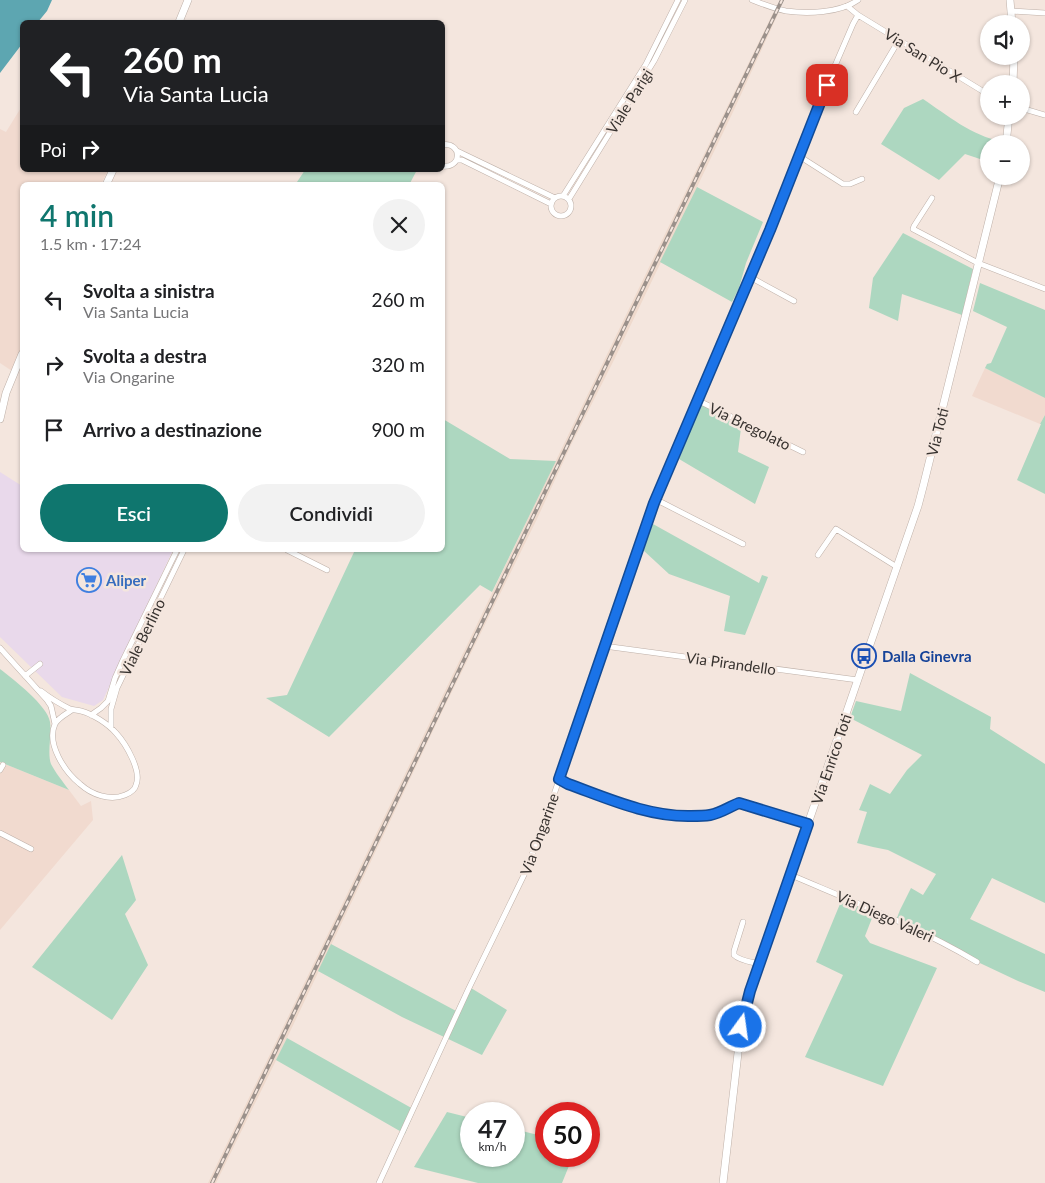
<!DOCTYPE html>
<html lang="it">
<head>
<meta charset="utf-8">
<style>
  :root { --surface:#fff; --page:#f2f2f2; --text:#202124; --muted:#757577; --accent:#0f766e }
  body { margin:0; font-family:Lato,sans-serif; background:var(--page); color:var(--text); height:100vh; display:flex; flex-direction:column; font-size:19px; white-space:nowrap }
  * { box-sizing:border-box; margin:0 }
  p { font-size:16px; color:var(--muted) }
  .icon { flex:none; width:28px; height:28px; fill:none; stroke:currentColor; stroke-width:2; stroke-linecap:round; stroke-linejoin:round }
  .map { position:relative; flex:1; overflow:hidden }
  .details { position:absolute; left:20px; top:182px; width:425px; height:370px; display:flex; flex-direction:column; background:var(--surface); border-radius:8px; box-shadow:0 1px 4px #0004 }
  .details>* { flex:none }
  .banner { position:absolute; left:20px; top:20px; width:425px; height:152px; border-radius:8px; box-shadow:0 1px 4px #0004; background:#202124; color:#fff; overflow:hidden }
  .fabs { position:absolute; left:980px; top:15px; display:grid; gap:10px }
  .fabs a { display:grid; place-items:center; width:50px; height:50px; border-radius:50%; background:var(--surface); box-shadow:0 1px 4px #0004; font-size:25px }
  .speed { position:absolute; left:460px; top:1102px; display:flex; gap:10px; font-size:25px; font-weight:700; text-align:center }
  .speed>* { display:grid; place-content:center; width:65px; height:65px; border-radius:50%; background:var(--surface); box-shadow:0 1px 4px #0004; line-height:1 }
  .speed small { font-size:12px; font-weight:400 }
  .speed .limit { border:8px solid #d22; background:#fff; color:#111 }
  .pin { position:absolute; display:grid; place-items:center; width:42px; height:42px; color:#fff; margin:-21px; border-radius:10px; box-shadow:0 2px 8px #0006 }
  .me { position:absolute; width:55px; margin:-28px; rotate:14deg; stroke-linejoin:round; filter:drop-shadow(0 0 4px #0008) }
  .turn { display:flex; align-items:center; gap:18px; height:105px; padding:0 20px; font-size:22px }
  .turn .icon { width:65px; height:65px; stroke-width:2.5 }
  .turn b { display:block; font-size:35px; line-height:42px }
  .then { display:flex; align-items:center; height:48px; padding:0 20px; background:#0003; gap:10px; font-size:19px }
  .round { display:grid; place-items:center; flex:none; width:52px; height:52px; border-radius:26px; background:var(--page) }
  .headline { display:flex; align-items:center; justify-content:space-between; height:85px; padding:0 20px }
  h1 { font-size:30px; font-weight:600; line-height:38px; color:var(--accent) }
  .cta { display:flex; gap:10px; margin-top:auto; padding:10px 20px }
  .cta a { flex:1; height:58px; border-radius:30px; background:var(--accent); color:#fff; font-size:20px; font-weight:600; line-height:58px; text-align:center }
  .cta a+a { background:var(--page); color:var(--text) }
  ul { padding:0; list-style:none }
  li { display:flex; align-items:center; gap:15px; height:65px; padding:0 20px }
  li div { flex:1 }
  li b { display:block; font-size:19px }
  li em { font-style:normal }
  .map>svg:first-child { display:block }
  .commercial { fill:#e9d9eb }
  .industrial { fill:#f1dacf }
  .built { fill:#efdacd }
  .green { fill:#add7c0 }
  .water { fill:#5da6b1 }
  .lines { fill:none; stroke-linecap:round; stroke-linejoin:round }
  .minor-casing { stroke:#beb0a8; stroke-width:6 }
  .major-casing { stroke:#beb0a8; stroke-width:8 }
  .minor { stroke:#fff; stroke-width:5 }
  .major { stroke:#fff; stroke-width:7 }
  .rail-casing { stroke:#9b918b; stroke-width:4 }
  .rail { stroke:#f4e6de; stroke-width:2; stroke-dasharray:5.5; stroke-linecap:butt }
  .route-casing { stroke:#114b97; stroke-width:12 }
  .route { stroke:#1a73e8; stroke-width:9 }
  .labels { text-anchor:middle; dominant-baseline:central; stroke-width:5; stroke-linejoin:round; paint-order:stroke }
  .street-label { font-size:15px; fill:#37322f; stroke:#f4e6de }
  .shop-label { font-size:15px; font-weight:bold; fill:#366cbe; stroke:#f4e6de; text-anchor:start }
  .transit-label { font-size:15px; font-weight:bold; fill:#164399; stroke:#f4e6de; text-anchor:start }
</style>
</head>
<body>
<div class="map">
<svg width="1045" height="1183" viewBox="0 0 1045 1183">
  <rect width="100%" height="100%" fill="#f4e6de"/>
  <path class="commercial" d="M 0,472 L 22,486 L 22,550 L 173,550 L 103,700 L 94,706 L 62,697 L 0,637 Z"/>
  <path class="industrial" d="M 22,106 L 22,170 L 108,170 L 101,185 L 22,185 L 22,348 L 12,371 L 0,363 L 0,129 L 6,132 Z
    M 985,368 L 1045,398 L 1045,415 L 1040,424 L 972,396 Z
    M 0,762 L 69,790 L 81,806 L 91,801 L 93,820 L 0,930 Z"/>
  <path class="built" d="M 773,13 L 778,14 L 733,112 L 614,360 L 571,445 L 537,519 L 441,714 L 287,1038 L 216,1183 L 208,1183 L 665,234 Z"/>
  <path class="green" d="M 923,99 C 947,115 972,136 1001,141 L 1000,144 L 989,144 L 989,162 L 965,154 L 939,180 L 881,144 L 904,108 Z
    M 305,170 L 417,170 L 409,185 L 295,185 Z
    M 697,187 L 763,222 L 746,263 L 739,288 L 732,302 L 660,262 Z
    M 903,233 L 973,269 L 962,315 L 902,294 L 898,321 L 869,308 L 873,278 Z
    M 980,283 L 1045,310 L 1045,398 L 985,368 L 987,364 L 991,363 L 1007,327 L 973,311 Z
    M 701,402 L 741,428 L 738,452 L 769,467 L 755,504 L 679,459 Z
    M 1045,415 L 1045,494 L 1017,480 L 1041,424 L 1040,424 Z
    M 443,419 L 510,459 L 556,461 L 492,592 L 480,585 L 329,737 L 266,698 L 287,695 L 355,550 L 442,550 Z
    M 653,524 L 759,583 L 762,575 L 768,577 L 745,635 L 724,631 L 730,596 L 669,574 L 643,550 Z
    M 0,669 C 13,679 48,706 50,722 C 52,734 47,753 51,764 C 55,772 63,782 69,790 L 0,762 Z
    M 910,673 L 991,717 L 990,729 L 1045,764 L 1045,903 L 992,878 L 970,919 L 1045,954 L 1045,992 L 1018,981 L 895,923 L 900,910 L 911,888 L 923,895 L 936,874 L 888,850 L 873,847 L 857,843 L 867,812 L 859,810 L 870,784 L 890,794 L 907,770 L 922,755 L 850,718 L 856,701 L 901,711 Z
    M 122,855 L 136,900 L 125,914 L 148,965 L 112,1020 L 32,967 Z
    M 842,899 L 874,913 L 865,936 L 870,943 L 937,968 L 883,1086 L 805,1057 L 843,975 L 816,962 Z
    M 331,944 L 458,1012 L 471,988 L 507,1010 L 482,1055 L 402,1017 L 318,971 Z
    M 287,1038 L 415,1110 L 405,1134 L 276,1060 Z
    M 447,1112 L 471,1118 L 471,1156 L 514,1156 L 514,1129 L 546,1137 L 546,1156 L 573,1156 L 562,1183 L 478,1183 L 414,1167 Z"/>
  <path class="water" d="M 0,0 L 52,0 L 47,11 L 38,22 L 22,22 L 22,44 L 0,73 Z"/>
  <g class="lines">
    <defs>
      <path id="minor" d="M 752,0 C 763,4 775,9 786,11 C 807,14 840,13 858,0
        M 1011,11 L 1045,13
        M 858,15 L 989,95
        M 1021,108 L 1045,115
        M 856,112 L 899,40
        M 442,145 C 462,141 463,169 442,166
        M 457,151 L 555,198
        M 799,156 L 843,184 L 850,184 L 862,179
        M 457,160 L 462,160 L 551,204
        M 563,196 L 646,64 L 678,0
        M551 206a10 10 0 1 1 20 0a10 10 0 1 1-20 0Z
        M 932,198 L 914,226 L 913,229 L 978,263 L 1045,289
        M 569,199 L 654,61 L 685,0
        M 750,277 L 794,301
        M 697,400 L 803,452
        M 655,499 L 743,544
        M 287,550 L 327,570
        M 818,555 L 836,529 L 897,567
        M 604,646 L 858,680
        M 0,648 L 47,700 L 51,706 L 55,724
        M 25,676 L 40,664
        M 41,691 C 50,698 60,704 70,709 C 74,710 77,710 81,711 C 93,714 108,724 116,733 C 126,744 142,771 136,785 C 135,790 130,793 125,795 C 110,801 92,795 80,784 C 65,772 46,744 55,724 C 58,718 66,714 72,710
        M 91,715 L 101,708 L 108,701 L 115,678 L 123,660 L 177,550
        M 111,728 L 111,709 L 117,688 L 184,550
        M 0,770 L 3,765
        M 559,779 L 567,784 C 607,798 648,817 691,816 C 697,816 704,816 710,815 C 721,813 729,807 739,803 L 808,824
        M 0,833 L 31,849
        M 791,875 C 854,902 918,927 977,962
        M 743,922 L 734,951 L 734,955 C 740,961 752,962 760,964
        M 379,1183 L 468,990 L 524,875 L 545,821 L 653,503 L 770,231 L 834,68 L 853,24 L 858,15 L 847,6"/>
      <path id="major" d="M 1010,0 L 1012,24
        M 179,22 L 188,0
        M 1013,84 L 1014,56
        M 1006,144 L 1009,116
        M 106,185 L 113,170
        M 0,419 L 6,393 L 22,354
        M 723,1183 L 741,1027 L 750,991 L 918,506 L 923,487 L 1000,176"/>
    </defs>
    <use href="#minor" class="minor-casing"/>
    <use href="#major" class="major-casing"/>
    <use href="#minor" class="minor"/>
    <use href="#major" class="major"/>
    <defs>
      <path id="rail" d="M 212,1183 L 782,0"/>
    </defs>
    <use href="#rail" class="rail-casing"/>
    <use href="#rail" class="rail"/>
  </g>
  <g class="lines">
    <defs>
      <path id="route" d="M 741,1027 L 750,991 L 808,824 L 739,803 C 729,807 721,813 710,815 C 704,816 697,816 691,816 C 648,817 607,798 568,784 L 559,779 L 654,503 L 770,230 L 827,85"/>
    </defs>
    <use href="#route" class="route-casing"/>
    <use href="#route" class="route"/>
  </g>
  <defs>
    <symbol id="supermarket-ring" viewBox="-11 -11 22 22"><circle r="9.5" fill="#f4e6de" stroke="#3f7fe0" stroke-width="1.5"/><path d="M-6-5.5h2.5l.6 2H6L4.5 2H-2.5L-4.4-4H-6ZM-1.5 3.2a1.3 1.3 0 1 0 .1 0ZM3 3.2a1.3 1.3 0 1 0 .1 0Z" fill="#3f7fe0"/></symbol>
    <symbol id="bus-ring" viewBox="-11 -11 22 22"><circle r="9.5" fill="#f4e6de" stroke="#1a4fb4" stroke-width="1.5"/><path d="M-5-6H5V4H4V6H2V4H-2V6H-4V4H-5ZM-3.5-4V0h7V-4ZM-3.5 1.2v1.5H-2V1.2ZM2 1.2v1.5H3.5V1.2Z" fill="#1a4fb4"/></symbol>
  </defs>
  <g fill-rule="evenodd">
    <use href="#supermarket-ring" x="75" y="566" width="28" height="28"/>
    <use href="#bus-ring" x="850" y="642" width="28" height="28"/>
  </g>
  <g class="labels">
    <g class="street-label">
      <text transform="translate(923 55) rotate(32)">Via San Pio X</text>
      <text transform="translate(629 101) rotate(-58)">Viale Parigi</text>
      <text transform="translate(750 426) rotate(26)">Via Bregolato</text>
      <text transform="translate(937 432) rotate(-76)">Via Toti</text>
      <text transform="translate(142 637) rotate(-64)">Viale Berlino</text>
      <text transform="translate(731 663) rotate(8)">Via Pirandello</text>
      <text transform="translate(831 759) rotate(-71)">Via Enrico Toti</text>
      <text transform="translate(539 834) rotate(-70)">Via Ongarine</text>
      <text transform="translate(885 916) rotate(24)">Via Diego Valeri</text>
    </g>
    <g class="shop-label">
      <text x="106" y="580">Aliper</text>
    </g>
    <g class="transit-label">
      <text x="882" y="656">Dalla Ginevra</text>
    </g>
  </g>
</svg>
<div class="fabs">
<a><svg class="icon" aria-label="sound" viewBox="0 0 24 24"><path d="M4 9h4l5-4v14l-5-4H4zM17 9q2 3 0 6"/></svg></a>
<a>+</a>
<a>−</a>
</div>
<div class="speed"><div>47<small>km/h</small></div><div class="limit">50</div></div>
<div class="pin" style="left:827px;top:85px;background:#d93025"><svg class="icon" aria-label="arrive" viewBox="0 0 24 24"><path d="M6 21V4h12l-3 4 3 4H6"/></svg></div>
<svg class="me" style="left:741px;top:1027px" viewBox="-20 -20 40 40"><circle r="17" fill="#1a73e8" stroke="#fff" stroke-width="3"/><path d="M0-11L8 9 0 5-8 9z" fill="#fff"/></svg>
<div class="banner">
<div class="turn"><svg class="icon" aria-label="left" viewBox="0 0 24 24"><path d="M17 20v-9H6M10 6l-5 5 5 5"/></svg><div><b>260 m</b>Via Santa Lucia</div></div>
<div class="then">Poi<svg class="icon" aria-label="right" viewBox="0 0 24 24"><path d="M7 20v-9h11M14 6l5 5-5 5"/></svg></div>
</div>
<section class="details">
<div class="headline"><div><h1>4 min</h1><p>1.5 km · 17:24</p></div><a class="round"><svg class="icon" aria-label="close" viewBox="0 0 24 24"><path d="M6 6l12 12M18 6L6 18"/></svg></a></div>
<ul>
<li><svg class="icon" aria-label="left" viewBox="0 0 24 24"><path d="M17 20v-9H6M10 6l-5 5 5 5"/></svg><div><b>Svolta a sinistra</b><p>Via Santa Lucia</p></div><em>260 m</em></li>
<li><svg class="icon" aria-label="right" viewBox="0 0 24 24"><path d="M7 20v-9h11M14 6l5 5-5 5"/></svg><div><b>Svolta a destra</b><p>Via Ongarine</p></div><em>320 m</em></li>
<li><svg class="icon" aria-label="arrive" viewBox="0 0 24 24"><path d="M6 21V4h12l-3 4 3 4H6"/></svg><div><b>Arrivo a destinazione</b></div><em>900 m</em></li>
</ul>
<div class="cta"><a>Esci</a><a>Condividi</a></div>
</section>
</div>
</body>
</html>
